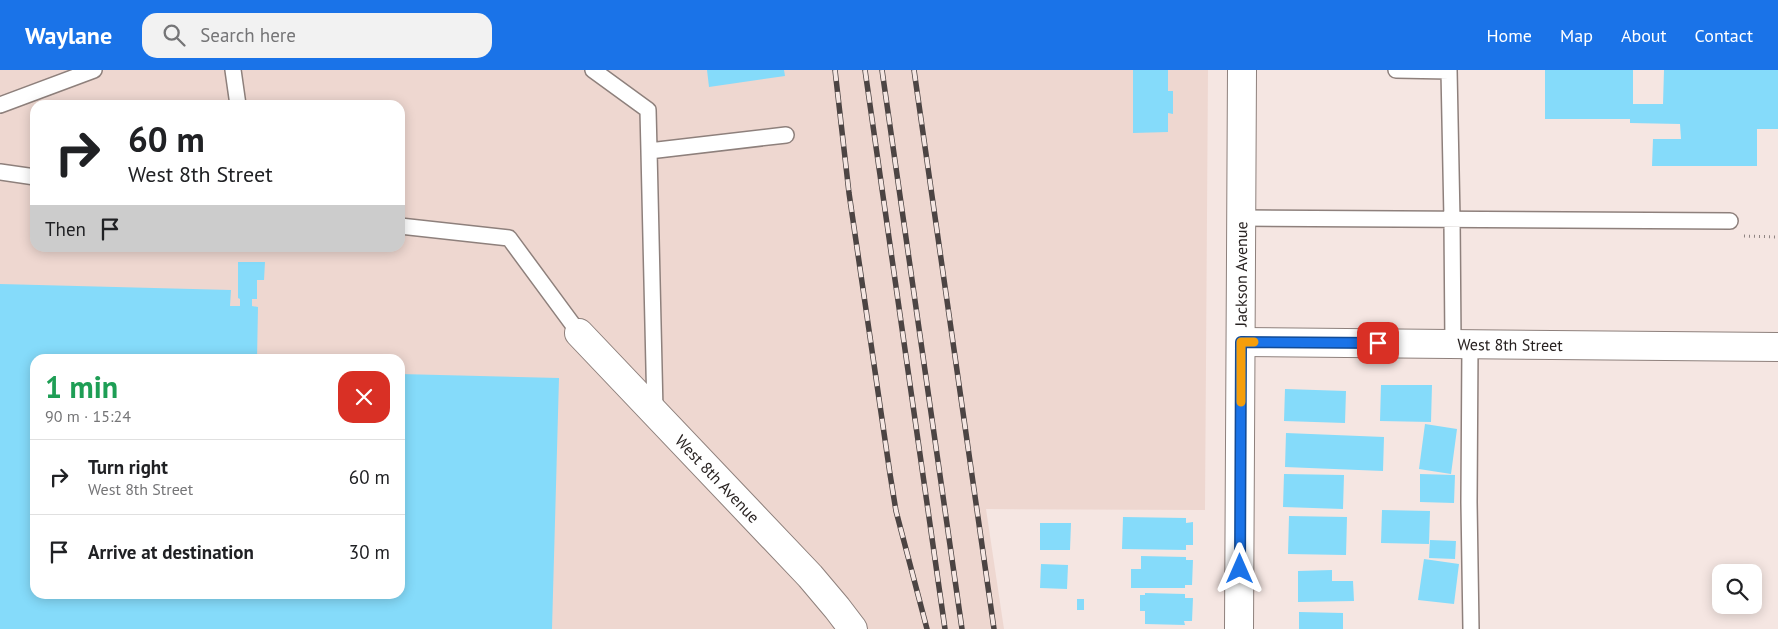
<!DOCTYPE html>
<html lang="en">
<head>
<meta charset="utf-8">
<style>
  :root { --surface:#fff; --page:#f2f2f2; --text:#202124; --muted:#757577; --line:#e0e0e0; --accent:#1a73e8 }
  body { margin:0; font-family:"PT Sans",sans-serif; background:var(--page); color:var(--text); height:100vh; display:flex; flex-direction:column; font-size:19px; white-space:nowrap }
  * { box-sizing:border-box; margin:0 }
  p { font-size:16px; color:var(--muted) }
  .icon { flex:none; width:28px; height:28px; fill:none; stroke:currentColor; stroke-width:2; stroke-linecap:round; stroke-linejoin:round }
  .map { position:relative; flex:1; overflow:hidden }
  .sheet { position:absolute; left:30px; top:284px; width:375px; height:245px; display:flex; flex-direction:column; background:var(--surface); border-radius:15px; box-shadow:0 2px 12px #0003 }
  .sheet>* { flex:none }
  .guide { position:absolute; left:30px; top:30px; width:375px; height:152px; border-radius:15px; box-shadow:0 2px 12px #0003; background:#fff; color:var(--text); overflow:hidden }
  .controls { position:absolute; left:1712px; top:494px; display:grid; gap:10px }
  .controls a { display:grid; place-items:center; width:50px; height:50px; border-radius:10px; background:var(--surface); box-shadow:0 2px 12px #0003; font-size:25px }
  .pin { position:absolute; display:grid; place-items:center; width:42px; height:42px; color:#fff; margin:-21px; border-radius:10px; box-shadow:0 2px 8px #0006 }
  .me { position:absolute; width:55px; margin:-28px; rotate:0deg; stroke-linejoin:round; filter:drop-shadow(0 0 4px #0008) }
  .turn { display:flex; align-items:center; gap:18px; height:105px; padding:0 15px; font-size:22px }
  .turn .icon { width:65px; height:65px; stroke-width:2.5 }
  .turn b { display:block; font-size:35px; line-height:42px }
  .then { display:flex; align-items:center; height:48px; padding:0 15px; background:#0003; gap:10px; font-size:19px }
  .round { display:grid; place-items:center; flex:none; width:52px; height:52px; border-radius:15px; background:var(--page) }
  .summary { display:flex; align-items:center; justify-content:space-between; height:85px; padding:0 15px }
  h1 { font-size:30px; font-weight:700; line-height:38px; color:#1e9e55 }
  ul { padding:0; list-style:none }
  li { display:flex; align-items:center; gap:15px; height:75px; padding:0 15px; border-top:1px solid var(--line) }
  li div { flex:1 }
  li b { display:block; font-size:19px }
  li em { font-style:normal }
  header { display:flex; align-items:center; gap:30px; box-sizing:border-box; height:70px; padding:0 25px; background:var(--accent); color:#fff }
  header strong { font-size:24px }
  nav { display:flex; gap:28px; margin-inline-start:auto; font-size:18px }
  .search { width:350px; height:45px; background:var(--page); display:flex; align-items:center; gap:12px; box-sizing:border-box; padding:0 18px; border-radius:15px; color:var(--muted); font-size:19px }
  .map>svg:first-child { display:block }
  .built { fill:#eed7d0; fill-rule:evenodd }
  .building { fill:#85dbfa }
  .lines { fill:none; stroke-linecap:round; stroke-linejoin:round }
  .service-casing { stroke:#8e807c; stroke-width:18 }
  .minor-casing { stroke:#8e807c; stroke-width:30 }
  .path { stroke:#8f8482; stroke-width:3; stroke-dasharray:1 4; stroke-linecap:butt }
  .service { stroke:#fff; stroke-width:15 }
  .minor { stroke:#fff; stroke-width:28 }
  .rail-casing { stroke:#4c4443; stroke-width:5.5 }
  .rail { stroke:#f5e6e2; stroke-width:4; stroke-dasharray:11; stroke-linecap:butt }
  .route-casing { stroke:#114b97; stroke-width:12 }
  .route { stroke:#1a73e8; stroke-width:9 }
  .slow { stroke:#f59e0b; stroke-width:9 }
  .labels { text-anchor:middle; dominant-baseline:central; stroke-width:4; stroke-linejoin:round; paint-order:stroke }
  .street-label { font-size:16px; fill:#282221; stroke:#f5e6e2 }
</style>
</head>
<body>
<header>
<strong>Waylane</strong>
<div class="search"><svg class="icon" aria-label="search" viewBox="0 0 24 24"><circle cx="10" cy="10" r="6"/><path d="M15 15l6 6"/></svg>Search here</div>
<nav><a>Home</a><a>Map</a><a>About</a><a>Contact</a></nav>
</header>
<div class="map">
<svg width="1778" height="559" viewBox="0 0 1778 559">
  <rect width="100%" height="100%" fill="#f5e6e2"/>
  <path class="built" d="M 0,0 L 1208,0 L 1205,440 L 986,439 L 1004,559 L 0,559 ZM 35,35 L 400,35 L 400,178 L 35,178 ZM 35,289 L 400,289 L 400,524 L 35,524 Z"/>
  <path class="building" d="M 707,0 L 784,0 L 785,6 L 709,17 Z
    M 1133,0 L 1168,0 L 1168,21 L 1173,21 L 1173,44 L 1168,43 L 1168,62 L 1133,63 Z
    M 1545,0 L 1633,0 L 1633,34 L 1663,34 L 1664,0 L 1778,0 L 1778,59 L 1757,59 L 1757,96 L 1652,96 L 1653,69 L 1681,69 L 1680,54 L 1630,53 L 1630,49 L 1545,49 Z
    M 238,192 L 265,192 L 264,210 L 257,210 L 257,229 L 252,229 L 252,236 L 258,237 L 257,289 L 35,289 L 35,524 L 400,524 L 400,304 L 559,308 L 552,559 L 0,559 L 0,214 L 231,220 L 230,236 L 240,236 L 240,229 L 238,228 Z
    M 1381,315 L 1432,315 L 1431,352 L 1380,351 Z
    M 1285,319 L 1346,321 L 1345,353 L 1284,351 Z
    M 1425,354 L 1457,359 L 1451,404 L 1419,399 Z
    M 1286,363 L 1384,367 L 1383,401 L 1285,397 Z
    M 1284,404 L 1344,405 L 1343,439 L 1283,437 Z
    M 1420,404 L 1455,405 L 1454,433 L 1420,432 Z
    M 1382,440 L 1430,441 L 1429,474 L 1381,473 Z
    M 1289,446 L 1347,447 L 1346,485 L 1288,484 Z
    M 1123,447 L 1186,448 L 1186,453 L 1193,452 L 1193,475 L 1186,475 L 1186,480 L 1122,479 Z
    M 1040,453 L 1071,453 L 1070,480 L 1040,480 Z
    M 1430,470 L 1456,471 L 1455,489 L 1429,488 Z
    M 1141,486 L 1186,487 L 1186,490 L 1193,490 L 1192,515 L 1185,515 L 1185,518 L 1131,518 L 1131,499 L 1141,499 Z
    M 1424,489 L 1459,494 L 1454,534 L 1418,530 Z
    M 1041,494 L 1068,495 L 1067,519 L 1040,518 Z
    M 1332,500 L 1332,511 L 1353,511 L 1354,531 L 1298,532 L 1298,501 Z
    M 1145,523 L 1185,524 L 1185,528 L 1193,528 L 1192,551 L 1184,551 L 1185,555 L 1145,554 L 1145,541 L 1140,541 L 1140,525 L 1145,525 Z
    M 1077,529 L 1084,529 L 1084,540 L 1077,540 Z
    M 1299,542 L 1343,543 L 1343,559 L 1299,559 Z"/>
  <g class="lines">
    <defs>
      <path id="service" d="M 233,0 L 238,35
        M 593,0 L 648,40 L 649,81
        M 1396,0 L 1449,1
        M 1449,0 L 1452,149 L 1453,274
        M 0,35 L 94,0
        M 0,102 L 35,107
        M 1242,148 L 1730,151
        M 400,156 L 509,168 L 579,263
        M 1470,275 L 1469,432 L 1471,559
        M 655,341 L 649,81 L 786,65"/>
      <g id="minor">
        <path id="s1" d="M 579,263 L 810,506 L 837,538 L 853,559"/>
        <path id="s2" d="M 1241,272 L 1778,277"/>
        <path id="s3" d="M 1239,559 L 1242,0"/>
      </g>
    </defs>
    <use href="#service" class="service-casing"/>
    <use href="#minor" class="minor-casing"/>
    <path class="path" d="M 1744,166 L 1778,167"/>
    <use href="#service" class="service"/>
    <use href="#minor" class="minor"/>
    <defs>
      <path id="rail" d="M 835,0 L 849,123 L 890,404 L 896,441 L 927,559
        M 865,0 L 945,559
        M 882,0 L 962,559
        M 914,0 L 994,559"/>
    </defs>
    <use href="#rail" class="rail-casing"/>
    <use href="#rail" class="rail"/>
  </g>
  <g class="lines">
    <defs>
      <path id="route" d="M 1240,499 L 1241,272 L 1378,273"/>
    </defs>
    <use href="#route" class="route-casing"/>
    <use href="#route" class="route"/>
    <path class="slow" d="M 1241,332 L 1241,272 L 1254,272"/>
  </g>
  <g class="labels">
    <g class="street-label">
      <text stroke="none"><textPath href="#s3" startOffset="355">Jackson Avenue</textPath></text>
      <text stroke="none"><textPath href="#s2" startOffset="269">West 8th Street</textPath></text>
      <text stroke="none"><textPath href="#s1" startOffset="201">West 8th Avenue</textPath></text>
    </g>
  </g>
</svg>
<div class="controls">
<a><svg class="icon" aria-label="search" viewBox="0 0 24 24"><circle cx="10" cy="10" r="6"/><path d="M15 15l6 6"/></svg></a>
</div>
<div class="pin" style="left:1378px;top:273px;background:#d93025"><svg class="icon" aria-label="arrive" viewBox="0 0 24 24"><path d="M6 21V4h12l-3 4 3 4H6"/></svg></div>
<svg class="me" style="left:1240px;top:499px" viewBox="-20 -20 40 40"><path d="M0-17L14 15 0 8-14 15z" fill="#1a73e8" stroke="#fff" stroke-width="4"/></svg>
<div class="guide">
<div class="turn"><svg class="icon" aria-label="right" viewBox="0 0 24 24"><path d="M7 20v-9h11M14 6l5 5-5 5"/></svg><div><b>60 m</b>West 8th Street</div></div>
<div class="then">Then<svg class="icon" aria-label="arrive" viewBox="0 0 24 24"><path d="M6 21V4h12l-3 4 3 4H6"/></svg></div>
</div>
<section class="sheet">
<div class="summary"><div><h1>1 min</h1><p>90 m · 15:24</p></div><a class="round" style="background:#d93025;color:#fff"><svg class="icon" aria-label="close" viewBox="0 0 24 24"><path d="M6 6l12 12M18 6L6 18"/></svg></a></div>
<ul>
<li><svg class="icon" aria-label="right" viewBox="0 0 24 24"><path d="M7 20v-9h11M14 6l5 5-5 5"/></svg><div><b>Turn right</b><p>West 8th Street</p></div><em>60 m</em></li>
<li><svg class="icon" aria-label="arrive" viewBox="0 0 24 24"><path d="M6 21V4h12l-3 4 3 4H6"/></svg><div><b>Arrive at destination</b></div><em>30 m</em></li>
</ul>
</section>
</div>
</body>
</html>
